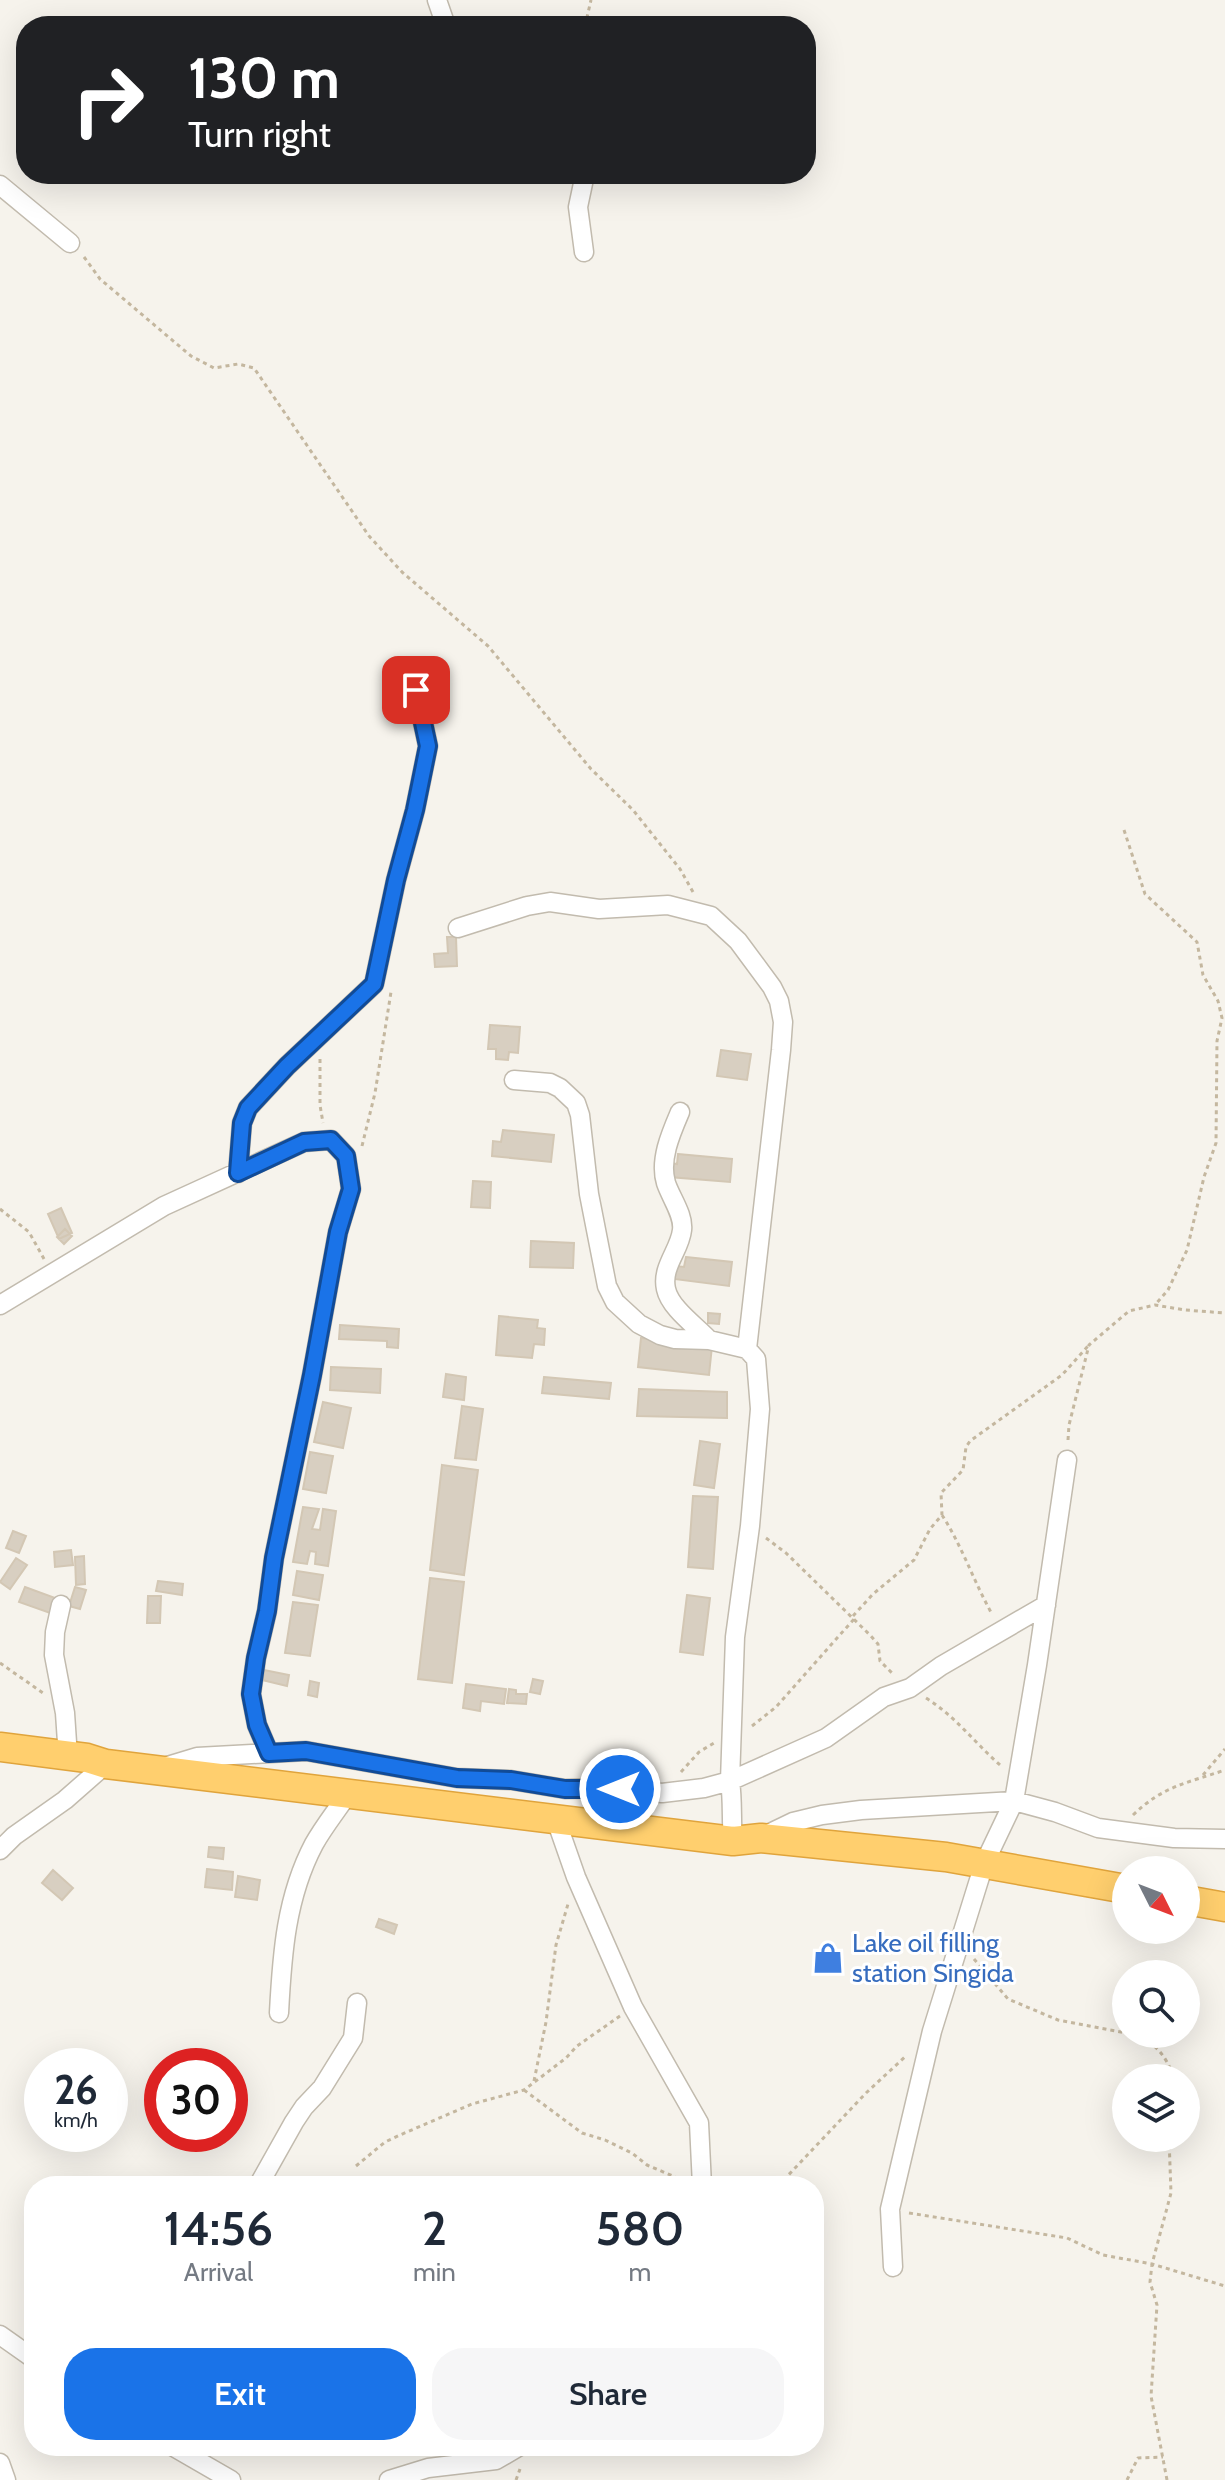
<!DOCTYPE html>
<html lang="en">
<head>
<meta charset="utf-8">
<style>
  :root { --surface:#fff; --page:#f6f6f7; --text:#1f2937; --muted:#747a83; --accent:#1a73e8 }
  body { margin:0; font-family:Cabin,sans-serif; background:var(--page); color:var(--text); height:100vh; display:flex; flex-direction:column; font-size:30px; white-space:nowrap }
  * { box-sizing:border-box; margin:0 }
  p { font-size:26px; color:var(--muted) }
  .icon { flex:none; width:44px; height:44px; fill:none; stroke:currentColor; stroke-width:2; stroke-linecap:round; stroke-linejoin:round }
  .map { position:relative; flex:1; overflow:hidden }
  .side { position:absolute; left:24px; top:2176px; width:800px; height:280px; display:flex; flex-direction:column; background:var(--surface); border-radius:32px; box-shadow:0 8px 32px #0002 }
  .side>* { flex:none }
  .banner { position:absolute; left:16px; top:16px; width:800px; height:168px; border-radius:32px; box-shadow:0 8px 32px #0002; background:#202124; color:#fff; overflow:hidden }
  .needle { width:52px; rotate:132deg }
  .buttons { position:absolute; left:1112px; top:1856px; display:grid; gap:16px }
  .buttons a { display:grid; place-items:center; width:88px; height:88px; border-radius:50%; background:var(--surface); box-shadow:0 8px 32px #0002; font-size:40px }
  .speed { position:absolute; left:24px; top:2048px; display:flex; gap:16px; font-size:40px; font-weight:700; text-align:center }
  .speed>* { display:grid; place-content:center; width:104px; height:104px; border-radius:50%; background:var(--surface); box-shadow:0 8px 32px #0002; line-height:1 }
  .speed small { font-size:20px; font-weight:400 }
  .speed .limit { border:12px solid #d22; background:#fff; color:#111 }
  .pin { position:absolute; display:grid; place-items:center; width:68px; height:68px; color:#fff; margin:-34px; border-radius:16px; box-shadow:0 4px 12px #0006 }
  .me { position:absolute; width:88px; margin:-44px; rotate:270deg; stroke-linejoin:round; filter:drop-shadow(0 0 6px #0008) }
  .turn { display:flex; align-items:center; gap:28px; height:168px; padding:0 40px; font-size:36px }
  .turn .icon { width:104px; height:104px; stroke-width:2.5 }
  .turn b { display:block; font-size:56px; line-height:68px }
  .eta { display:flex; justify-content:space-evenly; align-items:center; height:136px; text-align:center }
  .eta b { font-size:48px; font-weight:600; line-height:56px }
  .button { display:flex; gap:16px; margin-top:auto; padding:16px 40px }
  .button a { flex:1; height:92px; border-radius:32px; background:var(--accent); color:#fff; font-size:32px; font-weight:600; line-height:92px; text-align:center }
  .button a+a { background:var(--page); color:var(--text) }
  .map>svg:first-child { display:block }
  .building { fill:#d8cfc1; stroke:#d3c7b4; stroke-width:2 }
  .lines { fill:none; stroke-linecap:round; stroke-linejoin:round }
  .minor-casing { stroke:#c2bbae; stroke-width:21 }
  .highway-casing { stroke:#e0a43c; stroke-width:31 }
  .path { stroke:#c4b79f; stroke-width:3; stroke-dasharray:4 4; stroke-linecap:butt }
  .minor { stroke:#fff; stroke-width:18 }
  .highway { stroke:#ffcf6e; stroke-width:28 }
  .route-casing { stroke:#114b97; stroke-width:20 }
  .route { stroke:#1a73e8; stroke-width:14 }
  .labels { text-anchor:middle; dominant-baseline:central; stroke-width:6; stroke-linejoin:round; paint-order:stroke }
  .shop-label { font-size:26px; fill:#366cbe; stroke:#fff; text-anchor:start }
</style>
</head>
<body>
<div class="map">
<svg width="1225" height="2480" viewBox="0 0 1225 2480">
  <rect width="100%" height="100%" fill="#f6f3ec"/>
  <path class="building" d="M 447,937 L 456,937 L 457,966 L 435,967 L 434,954 L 448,953 Z
    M 490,1025 L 520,1027 L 518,1053 L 509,1052 L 508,1060 L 496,1059 L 496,1049 L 488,1049 Z
    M 721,1050 L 751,1054 L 747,1080 L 717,1076 Z
    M 503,1130 L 554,1135 L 551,1162 L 492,1156 L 493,1141 L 501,1142 Z
    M 678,1154 L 732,1159 L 730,1182 L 669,1177 L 670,1163 L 677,1164 Z
    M 473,1181 L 491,1182 L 490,1208 L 471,1207 Z
    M 61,1208 L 72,1233 L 59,1239 L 48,1214 Z
    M 65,1229 L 72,1236 L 64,1244 L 57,1237 Z
    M 531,1241 L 574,1243 L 573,1268 L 530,1267 Z
    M 686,1257 L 732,1262 L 729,1286 L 674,1279 L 676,1266 L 684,1267 Z
    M 708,1313 L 720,1314 L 719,1324 L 708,1323 Z
    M 499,1316 L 538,1320 L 537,1328 L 545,1329 L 544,1345 L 534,1344 L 532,1358 L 496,1355 Z
    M 340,1325 L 399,1329 L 398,1348 L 387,1347 L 387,1341 L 339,1339 Z
    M 641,1338 L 712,1346 L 709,1375 L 638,1367 Z
    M 331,1367 L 381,1369 L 380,1393 L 330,1390 Z
    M 446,1374 L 466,1377 L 464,1400 L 443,1397 Z
    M 544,1377 L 611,1383 L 609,1399 L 542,1393 Z
    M 639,1389 L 727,1392 L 727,1418 L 637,1416 Z
    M 323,1402 L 351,1408 L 343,1448 L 314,1442 Z
    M 462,1406 L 483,1409 L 476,1460 L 455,1458 Z
    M 700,1441 L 720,1444 L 714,1488 L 694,1485 Z
    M 310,1452 L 333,1456 L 326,1493 L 303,1489 Z
    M 442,1465 L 478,1470 L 464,1575 L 430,1570 Z
    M 693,1496 L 718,1497 L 713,1569 L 688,1567 Z
    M 303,1507 L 319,1509 L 312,1529 L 320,1530 L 323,1509 L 336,1511 L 328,1566 L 315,1564 L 316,1552 L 310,1551 L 307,1564 L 293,1562 Z
    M 13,1531 L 26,1536 L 19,1553 L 6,1548 Z
    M 71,1550 L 73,1565 L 55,1567 L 54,1552 Z
    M 84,1556 L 85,1584 L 76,1585 L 75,1557 Z
    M 16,1558 L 27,1565 L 10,1589 L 0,1582 Z
    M 297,1571 L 323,1575 L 319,1600 L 293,1595 Z
    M 430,1578 L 464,1582 L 452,1683 L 418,1679 Z
    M 158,1581 L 183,1584 L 182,1595 L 156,1591 Z
    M 25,1587 L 58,1599 L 53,1614 L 19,1602 Z
    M 75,1587 L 86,1590 L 80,1609 L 69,1606 Z
    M 687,1595 L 710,1598 L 703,1655 L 680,1652 Z
    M 148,1596 L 161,1596 L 160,1623 L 147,1623 Z
    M 293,1602 L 318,1605 L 310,1656 L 285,1653 Z
    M 264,1670 L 289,1675 L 287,1686 L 262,1680 Z
    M 533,1679 L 543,1681 L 540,1694 L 530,1692 Z
    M 310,1681 L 319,1683 L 317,1697 L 308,1695 Z
    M 466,1684 L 506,1689 L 504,1704 L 481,1701 L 480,1711 L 463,1708 Z
    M 509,1689 L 516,1690 L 516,1694 L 527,1694 L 526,1704 L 507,1703 Z
    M 209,1847 L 224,1848 L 223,1859 L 208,1857 Z
    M 207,1869 L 233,1872 L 232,1890 L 205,1887 Z
    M 53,1870 L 73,1888 L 62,1900 L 42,1883 Z
    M 238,1876 L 260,1880 L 257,1900 L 235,1897 Z
    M 379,1919 L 397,1925 L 394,1934 L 376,1927 Z"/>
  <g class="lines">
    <defs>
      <path id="minor" d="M 437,0 L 446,26
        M 0,185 L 70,243
        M 584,252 L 578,207 L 585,174
        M 458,928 L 527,906 L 550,902 L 599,909 L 668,905 L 711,916 L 738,941 L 772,987 L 779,1001 L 783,1022 L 781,1050 L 747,1349 L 756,1359 L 760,1409 L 750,1526 L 735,1637 L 730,1781 C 733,1801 731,1820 733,1841
        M 514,1080 L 550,1083 L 560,1088 L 576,1103 L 580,1115 L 589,1194 L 607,1286 L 615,1302 L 639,1324 L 660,1335 L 675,1339 L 709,1340 L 747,1349
        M 680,1112 C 671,1133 659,1160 666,1183 C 671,1198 684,1215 682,1230 C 680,1250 661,1267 666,1289 C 670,1308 696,1326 709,1340
        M 238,1173 L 242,1123 L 248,1108 L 287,1066 L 374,984 L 396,880 L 415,810 L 428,746 L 416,690
        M 0,1305 L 164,1206 L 304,1142 L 331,1140 L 346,1156 L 351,1189 L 338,1232 L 312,1375 L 274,1558 L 267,1611 L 256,1658 L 251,1694 L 257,1725 L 269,1753
        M 61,1605 L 55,1632 L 54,1655 L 65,1713 L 68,1757
        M 164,1767 L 197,1757 L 306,1751 L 457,1778 L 511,1780 L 565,1789 L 603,1788 L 662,1793 L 704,1788 L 730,1781 L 826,1738 L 884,1697 L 910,1688 L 941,1666 L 1046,1605
        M 555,1817 L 576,1877 L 633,2007 L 699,2123 L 702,2186
        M 762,1837 L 793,1822 L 822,1815 L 861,1810 L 1014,1801 L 1055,1812 L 1098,1828 L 1174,1838 L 1225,1839
        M 0,1850 L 14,1836 L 65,1800 L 106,1764
        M 279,2013 C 282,1954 286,1897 314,1844 C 324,1826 338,1809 349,1792
        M 258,2186 L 294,2122 L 304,2107 L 322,2088 L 353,2038 L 357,2003
        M 893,2267 L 890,2209 L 932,2031 L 984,1864 L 1014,1801 L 1037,1665 L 1067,1460
        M 0,2335 L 34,2359
        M 172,2446 L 231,2480
        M 0,2463 L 6,2480
        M 389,2480 L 428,2468 L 496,2460 L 520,2446"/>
      <path id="highway" d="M 0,1747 L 87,1758 L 106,1764 L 733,1841 L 761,1838 L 946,1857 L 1126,1889
        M 1186,1900 L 1225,1907"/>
    </defs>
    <use href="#minor" class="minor-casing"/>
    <use href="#highway" class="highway-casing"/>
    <path class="path" d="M 585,26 L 591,0
      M 84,257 L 100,279 L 191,356 L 214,368 L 238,364 L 254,368 L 369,536 L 402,572 L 488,646 L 591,769 L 633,810 L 680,869 L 693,892
      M 1124,830 L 1145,894 L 1197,942 L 1203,975 L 1218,1001 L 1222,1018 L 1217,1041 L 1216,1143 L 1204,1177 L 1187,1250 L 1168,1290 L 1155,1305
      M 320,1059 L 320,1105 L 323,1123
      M 362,1146 L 375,1093 L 391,992
      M 0,1209 L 29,1232 L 44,1259
      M 1068,1440 L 1069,1425 L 1089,1345 L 1129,1311 L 1155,1305 L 1185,1310 L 1225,1313
      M 942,1515 C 962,1546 974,1582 992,1614
      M 766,1538 L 786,1553 L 871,1636 L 878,1644 L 880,1661 L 894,1675
      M 853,1616 L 873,1594 L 914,1560 L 930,1529 L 942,1515 L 941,1493 L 963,1470 L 966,1447 L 970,1441 L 1062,1375 L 1089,1345
      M 0,1663 L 43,1693
      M 926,1698 C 955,1716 975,1743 1000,1765
      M 752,1726 L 776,1707 L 854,1619
      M 681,1772 L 699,1752 L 714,1743
      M 1203,1775 L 1225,1749
      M 1133,1815 C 1163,1786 1187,1783 1225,1770
      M 974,1959 L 1008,1999 L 1058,2020 L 1126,2033
      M 1134,2034 C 1155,2042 1167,2057 1174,2078
      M 534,2081 L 546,2022 L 556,1945 L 568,1904
      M 524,2090 L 582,2133 L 605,2140 L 632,2153 L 647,2165 L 682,2180
      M 356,2166 L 385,2142 L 400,2135 L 472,2104 L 524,2090 L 566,2058 L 577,2046 L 620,2016
      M 778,2186 L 866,2093 L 907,2055
      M 909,2213 L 1067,2238 L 1103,2255 L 1152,2264 L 1225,2286
      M 516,2480 L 520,2469
      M 1127,2480 L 1138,2458 L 1163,2457
      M 1167,2480 L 1151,2396 L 1157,2305 L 1150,2282 L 1152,2264 L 1171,2193 L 1169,2138"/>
    <use href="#minor" class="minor"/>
    <use href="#highway" class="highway"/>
  </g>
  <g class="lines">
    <defs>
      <path id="route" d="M 416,690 L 428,746 L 415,810 L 396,880 L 374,984 L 287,1066 L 248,1108 L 242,1123 L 238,1173 L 304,1142 L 331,1140 L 346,1156 L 351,1189 L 338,1232 L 312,1375 L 274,1558 L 267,1611 L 256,1658 L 251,1694 L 257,1725 L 269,1753 L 306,1751 L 457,1778 L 511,1780 L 565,1789 L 620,1789"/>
    </defs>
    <use href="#route" class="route-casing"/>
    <use href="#route" class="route"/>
  </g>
  <defs>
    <symbol id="shop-bare" viewBox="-9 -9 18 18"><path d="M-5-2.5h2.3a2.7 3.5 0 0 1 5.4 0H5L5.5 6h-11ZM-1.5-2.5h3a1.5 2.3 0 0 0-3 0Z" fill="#3f7fe0" stroke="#fff" stroke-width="2.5" paint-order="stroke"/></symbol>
  </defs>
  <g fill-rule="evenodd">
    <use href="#shop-bare" x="806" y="1936" width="44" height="44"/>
  </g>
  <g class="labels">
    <g class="shop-label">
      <text x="852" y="1943">Lake oil filling<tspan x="852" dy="30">station Singida</tspan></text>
    </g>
  </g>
</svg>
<div class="buttons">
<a><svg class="needle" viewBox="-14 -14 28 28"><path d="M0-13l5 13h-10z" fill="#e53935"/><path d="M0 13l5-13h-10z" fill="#747a83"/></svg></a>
<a><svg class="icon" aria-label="search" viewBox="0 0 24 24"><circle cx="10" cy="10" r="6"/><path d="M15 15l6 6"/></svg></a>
<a><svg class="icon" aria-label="layers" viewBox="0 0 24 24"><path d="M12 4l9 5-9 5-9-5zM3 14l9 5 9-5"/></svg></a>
</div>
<div class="speed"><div>26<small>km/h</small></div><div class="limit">30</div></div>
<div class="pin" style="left:416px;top:690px;background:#d93025"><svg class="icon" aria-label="arrive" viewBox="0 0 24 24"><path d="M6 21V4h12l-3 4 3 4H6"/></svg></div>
<svg class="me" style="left:620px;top:1789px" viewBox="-20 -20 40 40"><circle r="17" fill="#1a73e8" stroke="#fff" stroke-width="3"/><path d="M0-11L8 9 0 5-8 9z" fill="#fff"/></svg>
<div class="banner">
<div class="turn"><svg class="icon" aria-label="right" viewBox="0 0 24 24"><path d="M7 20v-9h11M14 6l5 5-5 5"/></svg><div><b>130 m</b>Turn right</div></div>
</div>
<section class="side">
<div class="eta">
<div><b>14:56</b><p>Arrival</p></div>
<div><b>2</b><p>min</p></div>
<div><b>580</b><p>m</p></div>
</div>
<div class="button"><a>Exit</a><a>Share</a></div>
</section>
</div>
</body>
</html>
